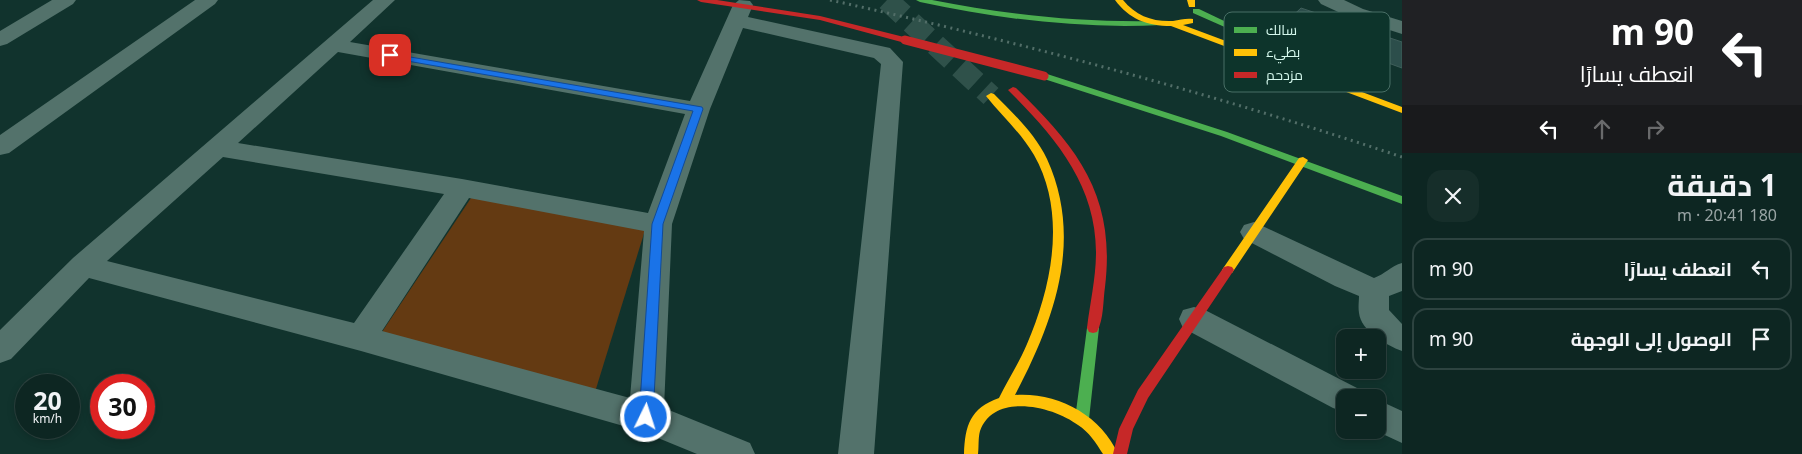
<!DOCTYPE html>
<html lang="ar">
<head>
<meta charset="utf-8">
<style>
  :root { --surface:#0d2622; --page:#162e2a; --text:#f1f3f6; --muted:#9aa5a5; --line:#2d4340 }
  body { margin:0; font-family:"Noto Sans",Cairo,sans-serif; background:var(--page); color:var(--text); direction:rtl; height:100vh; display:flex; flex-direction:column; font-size:19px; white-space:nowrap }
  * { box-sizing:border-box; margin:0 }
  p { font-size:16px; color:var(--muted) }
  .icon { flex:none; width:28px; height:28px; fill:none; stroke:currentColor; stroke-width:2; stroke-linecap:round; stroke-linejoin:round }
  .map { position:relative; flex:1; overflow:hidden; direction:ltr }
  .details { display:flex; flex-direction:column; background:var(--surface); width:400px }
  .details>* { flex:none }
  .hud { background:#202124; color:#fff; overflow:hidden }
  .fabs { position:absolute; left:1336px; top:329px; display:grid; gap:10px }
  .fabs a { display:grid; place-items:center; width:50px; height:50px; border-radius:10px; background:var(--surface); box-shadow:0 2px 8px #0003,0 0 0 1px var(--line); font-size:25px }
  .speed { position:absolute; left:15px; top:374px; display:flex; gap:10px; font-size:25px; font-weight:700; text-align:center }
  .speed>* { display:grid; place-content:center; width:65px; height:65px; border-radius:50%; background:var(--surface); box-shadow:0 2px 8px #0003,0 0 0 1px var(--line); line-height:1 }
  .speed small { font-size:12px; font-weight:400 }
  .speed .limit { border:8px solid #d22; background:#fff; color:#111 }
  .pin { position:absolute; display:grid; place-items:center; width:42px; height:42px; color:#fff; margin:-21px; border-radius:10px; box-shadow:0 2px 8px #0006 }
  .me { position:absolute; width:55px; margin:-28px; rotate:4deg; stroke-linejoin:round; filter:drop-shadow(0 0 4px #0008) }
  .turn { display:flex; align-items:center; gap:18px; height:105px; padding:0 25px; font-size:22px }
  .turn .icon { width:65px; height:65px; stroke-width:2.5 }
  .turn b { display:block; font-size:35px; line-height:42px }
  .lanes { display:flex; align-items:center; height:48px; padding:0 25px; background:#0003; justify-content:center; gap:25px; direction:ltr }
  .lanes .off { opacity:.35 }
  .round { display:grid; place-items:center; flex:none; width:52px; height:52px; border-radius:15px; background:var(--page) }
  .overview { display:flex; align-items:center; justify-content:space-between; height:85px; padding:0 25px }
  h1 { font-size:30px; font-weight:700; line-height:38px }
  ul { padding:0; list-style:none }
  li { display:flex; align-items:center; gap:15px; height:62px; margin:0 10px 8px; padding:0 15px; border:2px solid var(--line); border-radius:15px }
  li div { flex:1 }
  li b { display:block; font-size:19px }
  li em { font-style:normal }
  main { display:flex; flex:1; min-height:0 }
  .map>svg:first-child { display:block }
  .green { fill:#643a12 }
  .building { fill:#2c4e4b; stroke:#3f5e5a }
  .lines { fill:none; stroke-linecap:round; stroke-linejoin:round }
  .secondary-tunnel { stroke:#2f514a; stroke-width:22; stroke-dasharray:22 11; stroke-linecap:butt }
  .street { fill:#53726b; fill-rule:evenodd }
  .fast { fill:#4caf50; fill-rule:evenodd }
  .slow { fill:#ffc107; fill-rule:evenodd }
  .jam { fill:#c62828; fill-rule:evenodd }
  .rail { stroke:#526e68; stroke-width:3; stroke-dasharray:2 4.5; stroke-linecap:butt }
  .jam-bridge { stroke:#c62828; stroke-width:9 }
  .route { fill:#1a73e8; stroke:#114b97 }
  .key { fill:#0d342b; stroke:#496f66; stroke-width:1 }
  .key-label { font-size:14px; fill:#d6f9ee }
</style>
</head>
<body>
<main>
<section class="details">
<div class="hud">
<div class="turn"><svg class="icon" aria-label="left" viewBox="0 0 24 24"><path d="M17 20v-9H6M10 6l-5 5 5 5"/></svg><div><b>90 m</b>انعطف يسارًا</div></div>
<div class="lanes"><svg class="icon" aria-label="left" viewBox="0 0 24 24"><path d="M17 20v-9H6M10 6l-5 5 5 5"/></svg><svg class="icon off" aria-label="ahead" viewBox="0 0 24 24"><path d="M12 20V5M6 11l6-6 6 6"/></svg><svg class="icon off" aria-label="right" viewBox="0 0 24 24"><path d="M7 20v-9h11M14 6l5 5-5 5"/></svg></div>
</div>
<div class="overview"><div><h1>1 دقيقة</h1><p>180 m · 20:41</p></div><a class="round"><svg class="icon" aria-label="close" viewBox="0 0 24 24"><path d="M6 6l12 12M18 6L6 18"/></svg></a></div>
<ul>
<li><svg class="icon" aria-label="left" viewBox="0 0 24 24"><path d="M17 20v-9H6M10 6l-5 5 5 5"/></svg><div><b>انعطف يسارًا</b></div><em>90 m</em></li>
<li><svg class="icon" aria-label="arrive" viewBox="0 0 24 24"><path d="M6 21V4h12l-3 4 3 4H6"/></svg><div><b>الوصول إلى الوجهة</b></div><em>90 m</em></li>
</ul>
</section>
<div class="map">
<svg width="1402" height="454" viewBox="0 0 1402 454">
  <rect width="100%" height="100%" fill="#11332d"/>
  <path class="green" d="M 473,195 L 646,227 L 595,392 L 380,335 Z"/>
  <path class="building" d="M 1301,8 L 1402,42 L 1402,68 L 1283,25 Z"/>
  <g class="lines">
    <path class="secondary-tunnel" d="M 887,0 L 991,96"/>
    <path class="street" d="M 52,0 L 76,0 L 73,4 L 7,44 L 0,46 L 0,31 Z
      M 195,0 L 218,0 L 215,4 L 9,153 L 0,155 L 0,135 Z
      M 373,0 L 395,0 L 350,42 L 690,101 L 733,5 L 739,0 L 750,1 L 753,5 L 748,17 L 890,48 L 903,62 L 874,454 L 838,454 L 881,64 L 874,58 L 743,28 L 710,109 L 672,224 L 664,408 L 750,443 L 755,454 L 697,454 L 641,431 L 361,351 L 89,278 L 11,359 L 0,363 L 0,330 L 73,258 ZM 338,52 L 685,114 L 648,213 L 462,179 L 238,143 ZM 223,157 L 444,194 L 354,323 L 107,261 ZM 469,198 L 644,231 L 630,398 L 382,331 Z
      M 1318,0 L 1344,0 L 1363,9 L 1402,21 L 1402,34 L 1349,17 L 1321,4 Z
      M 1254,222 L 1374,278 C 1385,274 1391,266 1402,263 L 1402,291 L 1389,296 L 1389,310 L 1402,324 L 1402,351 C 1386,345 1361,331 1359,313 C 1358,307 1359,301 1359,296 L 1335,286 L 1244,239 L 1240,232 L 1244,225 Z
      M 1194,307 L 1205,310 L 1357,388 L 1362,398 L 1345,398 L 1345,412 L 1333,408 L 1183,328 L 1179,319 L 1183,310 Z
      M 1378,400 L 1402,411 L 1402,443 L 1374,430 L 1378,430 Z"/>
    <path class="fast" d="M 916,0 L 932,0 C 1008,15 1083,23 1161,21 L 1165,23 L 1161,25 C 1079,29 1000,19 920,2 Z
      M 1193,9 L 1199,9 L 1243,30 L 1242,32 L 1236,32 L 1193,13 Z
      M 1044,73 L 1227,132 L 1402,196 L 1402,204 L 1221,136 L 1041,78 L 1039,76 Z
      M 1093,323 L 1097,324 L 1099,328 L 1089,419 L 1087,423 L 1082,425 L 1077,423 L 1075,419 L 1087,328 L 1089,324 Z"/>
    <path class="slow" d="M 1115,0 L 1123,0 C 1136,16 1153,22 1173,21 C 1180,20 1186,18 1193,19 L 1193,23 L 1183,25 L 1402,107 L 1402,113 L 1171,26 C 1147,26 1129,19 1115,0 Z
      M 1187,0 L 1195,0 L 1195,7 L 1189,7 Z
      M 991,93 L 994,94 C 1013,113 1035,134 1047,159 C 1084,240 1054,321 1015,395 C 1057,392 1101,415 1118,454 L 1103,454 C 1096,443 1089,432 1078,425 C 1053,406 994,392 980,431 C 978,438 979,447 978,454 L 964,454 C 965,426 970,408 999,398 C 1008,380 1019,363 1027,344 C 1052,286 1067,213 1034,155 C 1021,133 1002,116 986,96 Z
      M 1303,157 L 1308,160 L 1232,273 L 1224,273 L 1222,270 L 1224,267 L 1299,158 Z"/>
    <path class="jam" d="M 697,0 L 717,0 L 820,16 L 908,38 L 909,40 L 905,43 L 820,20 L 701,2 Z
      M 1013,87 L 1016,88 C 1078,148 1116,196 1105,287 C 1103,300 1104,319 1097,332 L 1093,333 L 1089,332 L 1087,328 C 1090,303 1096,278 1096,252 C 1096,185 1055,137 1010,92 L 1008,90 Z
      M 1228,266 L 1232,267 L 1234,270 L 1232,273 L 1148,398 L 1133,429 L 1127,454 L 1113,454 L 1119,429 L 1138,390 L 1224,267 Z"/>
    <path class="rail" d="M 830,0 C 1024,43 1214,94 1402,157"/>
    <path class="jam-bridge" d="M 905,40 L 1044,76"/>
  </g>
  <path class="route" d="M 387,53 L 702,107 L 703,109 L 663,224 L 653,417 L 651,421 L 646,423 L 641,421 L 639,417 L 652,224 L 693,111 L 390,58 L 387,57 Z"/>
  <rect x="1224" y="12" width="166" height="80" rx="8" class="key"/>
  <rect x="1234" y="27" width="23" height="6" fill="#4caf50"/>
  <rect x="1234" y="49" width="23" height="7" fill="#ffc107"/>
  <rect x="1234" y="72" width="23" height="6" fill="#c62828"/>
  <g class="key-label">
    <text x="1266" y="35">سالك</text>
    <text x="1266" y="57">بطيء</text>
    <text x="1266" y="80">مزدحم</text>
  </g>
</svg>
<div class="fabs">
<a>+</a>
<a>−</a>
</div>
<div class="speed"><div>20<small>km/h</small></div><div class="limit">30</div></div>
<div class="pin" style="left:390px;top:55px;background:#d93025"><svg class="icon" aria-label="arrive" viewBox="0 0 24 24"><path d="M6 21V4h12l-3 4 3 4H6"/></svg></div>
<svg class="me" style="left:646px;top:417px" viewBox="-20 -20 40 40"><circle r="17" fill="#1a73e8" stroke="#fff" stroke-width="3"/><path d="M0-11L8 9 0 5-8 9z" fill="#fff"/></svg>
</div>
</main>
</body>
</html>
